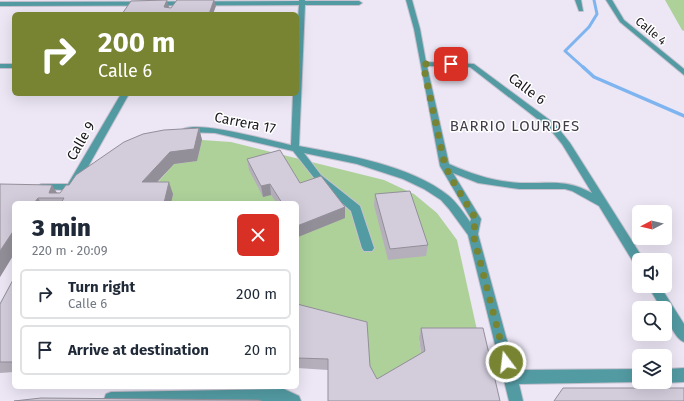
<!DOCTYPE html>
<html lang="en">
<head>
<meta charset="utf-8">
<style>
  :root { --surface:#fff; --page:#f2f2f3; --text:#1f2937; --muted:#747a83; --line:#e0e1e3 }
  body { margin:0; font-family:"Fira Sans",sans-serif; background:var(--page); color:var(--text); height:100vh; display:flex; flex-direction:column; font-size:15px; white-space:nowrap }
  * { box-sizing:border-box; margin:0 }
  p { font-size:13px; color:var(--muted) }
  .icon { flex:none; width:22px; height:22px; fill:none; stroke:currentColor; stroke-width:2; stroke-linecap:round; stroke-linejoin:round }
  .map { position:relative; flex:1; overflow:hidden }
  .panel { position:absolute; left:12px; top:201px; width:287px; height:188px; display:flex; flex-direction:column; background:var(--surface); border-radius:6px; box-shadow:0 4px 16px #0002 }
  .panel>* { flex:none }
  .hud { position:absolute; left:12px; top:12px; width:287px; height:84px; border-radius:6px; box-shadow:0 4px 16px #0002; background:#788431; color:#fff; overflow:hidden }
  .needle { width:26px; rotate:263deg }
  .buttons { position:absolute; left:632px; top:205px; display:grid; gap:8px }
  .buttons a { display:grid; place-items:center; width:40px; height:40px; border-radius:6px; background:var(--surface); box-shadow:0 4px 16px #0002; font-size:20px }
  .pin { position:absolute; display:grid; place-items:center; width:34px; height:34px; color:#fff; margin:-17px; border-radius:8px; box-shadow:0 2px 6px #0006 }
  .me { position:absolute; width:44px; margin:-22px; rotate:345deg; stroke-linejoin:round; filter:drop-shadow(0 0 3px #0008) }
  .turn { display:flex; align-items:center; gap:14px; height:84px; padding:0 20px; font-size:18px }
  .turn .icon { width:52px; height:52px; stroke-width:2.5 }
  .turn b { display:block; font-size:28px; line-height:34px }
  .round { display:grid; place-items:center; flex:none; width:42px; height:42px; border-radius:6px; background:var(--page) }
  .summary { display:flex; align-items:center; justify-content:space-between; height:68px; padding:0 20px }
  h1 { font-size:24px; font-weight:800; line-height:30px }
  ul { padding:0; list-style:none }
  li { display:flex; align-items:center; gap:12px; height:50px; margin:0 8px 6px; padding:0 12px; border:2px solid var(--line); border-radius:6px }
  li div { flex:1 }
  li b { display:block; font-size:15px }
  li em { font-style:normal }
  .map>svg:first-child { display:block }
  .green { fill:#aed19a }
  .lines { fill:none; stroke-linecap:round; stroke-linejoin:round }
  .stream-far1 { stroke:#7eb4ef; stroke-width:3 }
  .stream { stroke:#7eb4ef; stroke-width:3.5 }
  .street-casing { stroke:#c6c1ce; stroke-width:2 }
  .street { fill:#539ba3; fill-rule:evenodd }
  .wall { fill:#b5afbc }
  .shaded-wall { fill:#938f99 }
  .building { fill:#d2ccdb; stroke:#938f99 }
  .route { stroke:#788431; stroke-width:7; stroke-dasharray:0 12.6 }
  .labels { text-anchor:middle; dominant-baseline:central; stroke-width:3; stroke-linejoin:round; paint-order:stroke }
  .far-street-label { font-size:12px; fill:#1b181d; stroke:#fff }
  .street-label { font-size:14px; fill:#1b181d; stroke:#fff }
  .neighbourhood-label { font-size:15px; letter-spacing:1px; fill:#423d48; stroke:#fff }
</style>
</head>
<body>
<div class="map">
<svg width="684" height="401" viewBox="0 0 684 401">
  <rect width="100%" height="100%" fill="#ece6f5"/>
  <path class="green" d="M 665,0 L 684,0 L 684,31 L 682,30 Z
    M 202,140 L 231,142 L 384,180 L 414,194 L 437,213 L 457,240 L 479,339 L 419,339 L 427,393 L 375,389 L 297,315 L 297,203 L 171,203 L 157,183 L 174,164 L 197,161 Z"/>
  <g class="lines">
    <path class="stream-far1" d="M 584,68 L 565,51 L 589,27 L 597,14 L 594,0"/>
    <path class="stream" d="M 583,67 L 594,77 L 684,116"/>
    <defs>
      <path id="street" d="M 299,0 L 305,0 L 305,1 L 359,1 L 362,3 L 359,5 L 305,5 L 299,146 C 346,155 411,165 449,196 C 457,203 464,213 470,222 L 471,219 L 440,166 L 414,29 L 406,0 L 412,0 L 420,29 L 426,62 L 474,64 L 555,124 L 570,143 L 644,260 L 639,260 L 639,266 L 635,265 L 599,206 L 572,191 L 565,189 L 519,189 L 478,183 L 453,173 L 481,219 L 478,234 L 515,370 L 639,369 L 639,382 L 641,382 L 519,384 L 523,401 L 509,401 L 468,235 L 449,209 L 441,200 L 424,189 L 403,179 L 357,164 L 304,153 L 321,175 L 360,206 L 374,248 L 372,251 L 364,251 L 362,248 L 351,211 L 315,179 L 293,151 L 215,133 L 183,132 L 182,130 C 194,119 272,141 291,145 L 293,94 L 297,94 L 297,34 L 299,5 L 0,6 L 0,2 L 299,1 ZM 427,66 L 470,67 L 549,128 L 562,144 L 592,193 C 565,178 549,184 520,183 C 493,181 474,175 449,164 Z
        M 575,0 L 581,0 L 583,11 L 579,11 Z
        M 606,0 L 612,0 L 624,20 L 684,69 L 684,75 L 620,22 Z
        M 0,64 L 14,64 L 14,68 L 0,68 Z
        M 121,94 L 129,94 L 80,181 L 81,183 L 75,190 L 67,203 L 57,203 L 64,190 L 38,189 L 36,187 L 41,184 L 68,184 Z
        M 648,286 L 660,286 L 684,324 L 684,342 C 675,339 665,317 665,308 L 661,308 Z
        M 684,368 L 684,382 L 665,383 L 663,382 L 665,382 L 665,369 Z
        M 284,389 L 299,396 L 301,401 L 105,401 L 104,399 L 106,394 L 111,392 Z"/>
    </defs>
    <use href="#street" class="street-casing"/>
    <use href="#street" class="street"/>
  </g>
  <path class="wall" d="M 199,128 L 202,140 L 197,161 L 174,164 L 157,182 L 173,194 L 171,203 L 14,203 L 14,254 L 0,277 L 0,184 L 60,193 L 69,185 Z
    M 247,159 L 300,183 L 345,207 L 345,218 L 298,237 L 297,236 L 297,203 L 277,203 L 271,195 L 263,197 L 249,170 Z
    M 375,194 L 428,245 L 426,256 L 388,260 L 374,205 Z
    M 14,278 L 14,372 L 0,373 L 0,304 Z
    M 297,304 L 370,366 L 377,379 L 421,353 L 419,339 L 421,328 L 500,401 L 328,401 L 328,370 L 297,368 Z"/>
  <path class="shaded-wall" d="M 167,0 L 169,7 L 165,14 L 164,7 Z
    M 214,0 L 216,6 L 213,14 L 209,14 Z
    M 199,128 L 202,140 L 197,161 L 174,164 L 146,194 L 142,182 L 170,152 Z
    M 169,182 L 173,194 L 171,203 L 164,203 Z
    M 270,184 L 271,195 L 263,197 L 261,186 Z
    M 52,185 L 59,196 L 49,193 Z
    M 38,198 L 41,203 L 34,203 Z
    M 345,207 L 345,218 L 298,237 L 297,226 Z
    M 14,230 L 14,254 L 0,277 L 0,251 Z"/>
  <path class="building" d="M 167,0 L 164,7 L 171,8 L 177,0 L 214,0 L 209,14 L 175,14 L 176,13 L 122,14 L 131,1 Z
    M 199,128 L 194,149 L 170,152 L 142,182 L 169,182 L 164,203 L 61,203 L 64,198 L 38,198 L 34,203 L 14,203 L 14,230 L 0,251 L 0,184 L 52,185 L 49,193 L 60,193 L 66,185 L 69,185 L 76,175 L 124,142 L 143,134 L 164,130 Z
    M 280,150 L 300,183 L 321,176 L 345,207 L 297,226 L 297,203 L 282,203 L 270,184 L 261,186 L 247,159 Z
    M 410,191 L 428,245 L 390,249 L 375,194 Z
    M 14,278 L 14,362 L 0,362 L 0,304 Z
    M 297,304 L 367,322 L 370,366 L 377,379 L 425,351 L 421,328 L 483,328 L 500,401 L 328,401 L 328,359 L 297,358 Z
    M 563,388 L 684,388 L 684,401 L 554,401 Z
    M 41,398 L 259,400 L 262,401 L 14,401 Z"/>
  <g class="lines">
    <path class="route" d="M 451,64 L 423,64 L 445,166 L 454,183 L 476,219 L 473,234 L 506,362"/>
  </g>
  <g class="labels">
    <g class="far-street-label">
      <text transform="translate(651 31) rotate(40)">Calle 4</text>
    </g>
    <g class="street-label">
      <text transform="translate(527 89) rotate(37)">Calle 6</text>
      <text transform="translate(245 123) rotate(11)">Carrera 17</text>
      <text transform="translate(81 141) rotate(-60)">Calle 9</text>
    </g>
    <g class="neighbourhood-label">
      <text x="515" y="126">BARRIO LOURDES</text>
    </g>
  </g>
</svg>
<div class="buttons">
<a><svg class="needle" viewBox="-14 -14 28 28"><path d="M0-13l5 13h-10z" fill="#e53935"/><path d="M0 13l5-13h-10z" fill="#747a83"/></svg></a>
<a><svg class="icon" aria-label="sound" viewBox="0 0 24 24"><path d="M4 9h4l5-4v14l-5-4H4zM17 9q2 3 0 6"/></svg></a>
<a><svg class="icon" aria-label="search" viewBox="0 0 24 24"><circle cx="10" cy="10" r="6"/><path d="M15 15l6 6"/></svg></a>
<a><svg class="icon" aria-label="layers" viewBox="0 0 24 24"><path d="M12 4l9 5-9 5-9-5zM3 14l9 5 9-5"/></svg></a>
</div>
<div class="pin" style="left:451px;top:64px;background:#d93025"><svg class="icon" aria-label="arrive" viewBox="0 0 24 24"><path d="M6 21V4h12l-3 4 3 4H6"/></svg></div>
<svg class="me" style="left:506px;top:362px" viewBox="-20 -20 40 40"><circle r="17" fill="#788431" stroke="#fff" stroke-width="3"/><path d="M0-11L8 9 0 5-8 9z" fill="#fff"/></svg>
<div class="hud">
<div class="turn"><svg class="icon" aria-label="right" viewBox="0 0 24 24"><path d="M7 20v-9h11M14 6l5 5-5 5"/></svg><div><b>200 m</b>Calle 6</div></div>
</div>
<section class="panel">
<div class="summary"><div><h1>3 min</h1><p>220 m · 20:09</p></div><a class="round" style="background:#d93025;color:#fff"><svg class="icon" aria-label="close" viewBox="0 0 24 24"><path d="M6 6l12 12M18 6L6 18"/></svg></a></div>
<ul>
<li><svg class="icon" aria-label="right" viewBox="0 0 24 24"><path d="M7 20v-9h11M14 6l5 5-5 5"/></svg><div><b>Turn right</b><p>Calle 6</p></div><em>200 m</em></li>
<li><svg class="icon" aria-label="arrive" viewBox="0 0 24 24"><path d="M6 21V4h12l-3 4 3 4H6"/></svg><div><b>Arrive at destination</b></div><em>20 m</em></li>
</ul>
</section>
</div>
</body>
</html>
